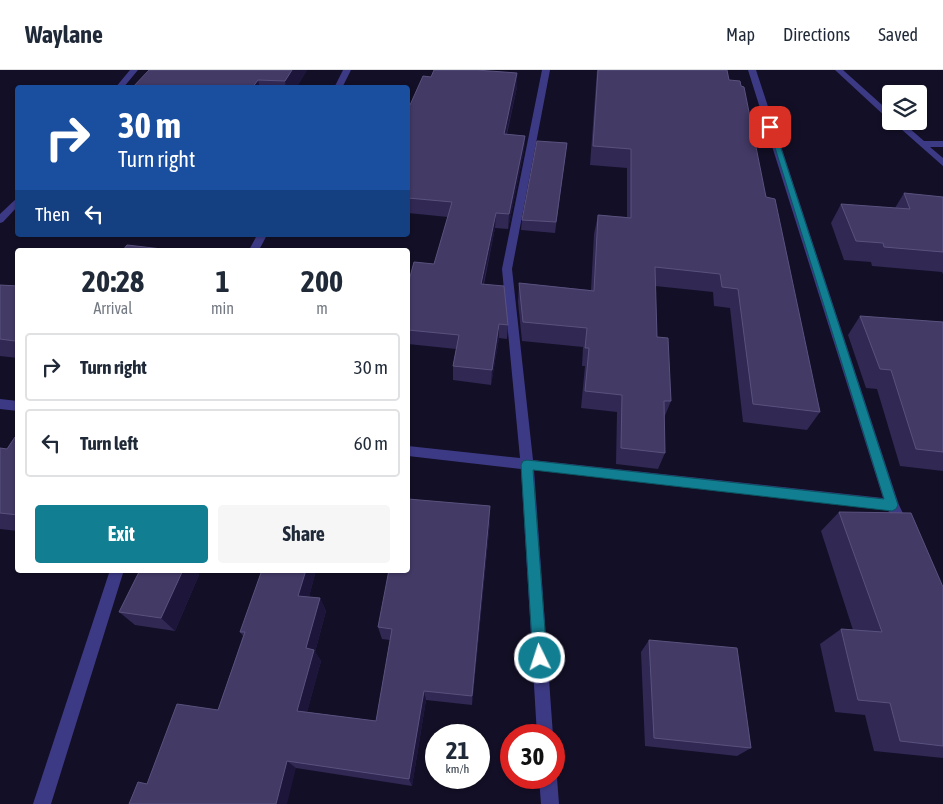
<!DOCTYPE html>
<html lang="en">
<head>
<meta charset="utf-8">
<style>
  :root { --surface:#fff; --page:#f6f6f7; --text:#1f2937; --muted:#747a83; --line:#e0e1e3; --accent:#117e91 }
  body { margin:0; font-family:"Asap Condensed",sans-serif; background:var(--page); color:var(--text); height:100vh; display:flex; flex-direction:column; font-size:19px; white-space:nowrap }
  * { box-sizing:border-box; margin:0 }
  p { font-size:16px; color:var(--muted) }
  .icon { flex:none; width:28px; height:28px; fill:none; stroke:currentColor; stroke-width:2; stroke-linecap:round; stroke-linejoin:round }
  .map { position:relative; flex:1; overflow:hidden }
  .side { position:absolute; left:15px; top:178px; width:395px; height:325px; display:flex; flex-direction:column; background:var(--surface); border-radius:5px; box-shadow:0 1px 4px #0004 }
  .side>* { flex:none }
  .guide { position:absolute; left:15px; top:15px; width:395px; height:152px; border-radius:5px; box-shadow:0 1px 4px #0004; background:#1a4fa0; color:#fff; overflow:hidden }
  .controls { position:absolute; left:882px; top:15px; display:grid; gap:10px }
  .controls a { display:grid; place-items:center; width:45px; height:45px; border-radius:5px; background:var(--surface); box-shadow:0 1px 4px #0004; font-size:25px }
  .speed { position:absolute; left:425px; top:654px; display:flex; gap:10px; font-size:25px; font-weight:700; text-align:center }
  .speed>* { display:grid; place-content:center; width:65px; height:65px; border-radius:50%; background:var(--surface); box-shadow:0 1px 4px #0004; line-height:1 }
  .speed small { font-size:12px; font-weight:400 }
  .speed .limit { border:8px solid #d22; background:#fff; color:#111 }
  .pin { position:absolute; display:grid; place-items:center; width:42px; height:42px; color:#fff; margin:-21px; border-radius:10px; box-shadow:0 2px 8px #0006 }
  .me { position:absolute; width:55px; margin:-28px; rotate:356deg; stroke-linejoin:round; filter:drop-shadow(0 0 4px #0008) }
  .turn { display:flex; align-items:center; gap:18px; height:105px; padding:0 20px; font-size:22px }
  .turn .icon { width:65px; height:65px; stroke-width:2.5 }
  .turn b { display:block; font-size:35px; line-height:42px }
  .then { display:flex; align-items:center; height:48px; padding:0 20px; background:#0003; gap:10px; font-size:19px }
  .eta { display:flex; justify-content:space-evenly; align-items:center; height:85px; text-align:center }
  .eta b { font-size:30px; font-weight:700; line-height:35px }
  .action { display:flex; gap:10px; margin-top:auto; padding:10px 20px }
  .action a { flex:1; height:58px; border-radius:5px; background:var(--accent); color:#fff; font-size:20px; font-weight:700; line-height:58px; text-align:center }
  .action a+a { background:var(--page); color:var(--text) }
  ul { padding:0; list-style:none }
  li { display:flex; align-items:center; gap:15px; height:68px; margin:0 10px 8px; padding:0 10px; border:2px solid var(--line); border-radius:5px }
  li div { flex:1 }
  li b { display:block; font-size:19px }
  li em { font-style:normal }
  header { display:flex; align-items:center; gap:30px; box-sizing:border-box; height:70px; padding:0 25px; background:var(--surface); border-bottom:1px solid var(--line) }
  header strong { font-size:24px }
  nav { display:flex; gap:28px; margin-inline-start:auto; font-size:18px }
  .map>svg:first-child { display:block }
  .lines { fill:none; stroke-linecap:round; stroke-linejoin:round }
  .street { fill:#3d3a85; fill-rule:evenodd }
  .wall { fill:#312854 }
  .shaded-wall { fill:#1d163a }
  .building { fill:#433a66; stroke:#5a527e }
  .route { fill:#117e91; stroke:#0b525e }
</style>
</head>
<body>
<header>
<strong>Waylane</strong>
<nav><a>Map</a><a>Directions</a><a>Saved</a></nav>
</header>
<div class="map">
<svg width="943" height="734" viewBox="0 0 943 734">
  <rect width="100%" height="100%" fill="#130f26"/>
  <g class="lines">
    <path class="street" d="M 130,0 L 138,0 L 123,18 L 115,18 Z
      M 343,0 L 351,0 L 342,18 L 334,18 Z
      M 542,0 L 550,0 L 512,199 L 533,390 L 883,428 L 748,0 L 756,0 L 899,435 L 909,456 L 907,460 L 902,462 L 897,460 L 888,440 L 534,400 L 553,665 L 537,665 L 521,399 L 408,386 L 408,376 L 520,388 L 502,199 Z
      M 835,0 L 843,0 L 891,43 L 891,49 L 888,49 Z
      M 892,51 L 901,51 L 924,71 L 943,71 L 943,77 L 930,77 L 943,88 L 943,96 Z
      M 18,127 L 18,136 L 3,152 L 0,153 L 0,144 Z
      M 257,165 L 267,165 L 259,180 L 249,180 Z
      M 0,329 L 18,331 L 18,341 L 0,339 Z
      M 110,500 L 124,500 L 51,734 L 33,734 Z
      M 554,702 L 557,708 L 559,734 L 541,734 L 539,708 L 554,708 Z"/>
  </g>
  <path class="wall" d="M 307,0 L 296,18 L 132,18 Z
    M 597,0 L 727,0 L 729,10 L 766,127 L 820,342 L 807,360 L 743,352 L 730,238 L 714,236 L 713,222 L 655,216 L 657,267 L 671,331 L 664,348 L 665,383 L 658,399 L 616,394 L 617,342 L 581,338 L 585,296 L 582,296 L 583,277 L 522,271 L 518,232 L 519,213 L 591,220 L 594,164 L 598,145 L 627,147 L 627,98 L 590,95 Z
    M 517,17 L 507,64 L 525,66 L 524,80 L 508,159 L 495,158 L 484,214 L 508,255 L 507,269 L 499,268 L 491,315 L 453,310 L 453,296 L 456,279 L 408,274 L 408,214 L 434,194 L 448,147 L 408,143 L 408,35 L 410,35 Z
    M 567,73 L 555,163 L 521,160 L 522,150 Z
    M 904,123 L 943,127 L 943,204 L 942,202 L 872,196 L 871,192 L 844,190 L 831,153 L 841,134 L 895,138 Z
    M 0,215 L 18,216 L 18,288 L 0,286 Z
    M 860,246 L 943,252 L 943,401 L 900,396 L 877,319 L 866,318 L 848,265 Z
    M 18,367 L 18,461 L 0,459 L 0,378 L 7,379 Z
    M 839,442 L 943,517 L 943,688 L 874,681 L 865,645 L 835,642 L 820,574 L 841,559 L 853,560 L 821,461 Z
    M 490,451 L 472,635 L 426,630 L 412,716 L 296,698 L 147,714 L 218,640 L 243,566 L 240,562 L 262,500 L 316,500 L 309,527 L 320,528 L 326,541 L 315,582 L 321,591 L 307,642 L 376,651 L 390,570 L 382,569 L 378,557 Z
    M 140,500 L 195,500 L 199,505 L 175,561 L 135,555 L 119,542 Z
    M 649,570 L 751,678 L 737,686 L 645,676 L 641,582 Z"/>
  <path class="shaded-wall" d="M 292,0 L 307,0 L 296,18 L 286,18 L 285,11 Z
    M 517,3 L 517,17 L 503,78 L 504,64 Z
    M 258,10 L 260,18 L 252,18 Z
    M 525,66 L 524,80 L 508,159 L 509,144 Z
    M 496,143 L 495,158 L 480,228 L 481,214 Z
    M 499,254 L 499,268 L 491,315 L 492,300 Z
    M 490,436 L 490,451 L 472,635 L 472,626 Z
    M 183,500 L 195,500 L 199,505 L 175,561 L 161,548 Z
    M 306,500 L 316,500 L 306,539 L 298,526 Z
    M 320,528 L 326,541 L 315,582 L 321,591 L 305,650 L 297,641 L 306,578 Z
    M 424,621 L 426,630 L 412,716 L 409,709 Z
    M 287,691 L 296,698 L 287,734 L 276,734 Z"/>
  <path class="building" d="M 149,0 L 292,0 L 285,11 L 258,10 L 252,18 L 132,18 Z
    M 434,0 L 476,0 L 517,3 L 504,64 L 525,66 L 509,144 L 496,143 L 481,214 L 504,216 L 508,255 L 499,254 L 492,300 L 453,296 L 459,265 L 408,260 L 408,214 L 414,192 L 434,194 L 452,132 L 408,128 L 408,35 L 410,35 L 423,6 L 431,7 Z
    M 598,0 L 727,0 L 729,10 L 740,11 L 741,16 L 744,17 L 766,127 L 775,129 L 820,342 L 753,334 L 738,219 L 722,217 L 720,204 L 655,197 L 657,267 L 668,268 L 671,331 L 664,331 L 665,383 L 621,378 L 622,325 L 585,321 L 589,278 L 585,278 L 587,258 L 523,252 L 519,213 L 594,221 L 598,145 L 631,148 L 631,79 L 593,76 Z
    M 537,71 L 567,73 L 556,152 L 522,150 Z
    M 904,123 L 943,127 L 943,182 L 884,177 L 883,173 L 856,171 L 841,134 L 910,139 Z
    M 127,175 L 171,180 L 123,180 Z
    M 0,215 L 18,216 L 18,268 L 15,271 L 0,269 Z
    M 860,246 L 943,252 L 943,382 L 916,379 L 891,300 L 880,299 Z
    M 15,367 L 18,367 L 18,445 L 0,443 L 0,378 L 7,379 Z
    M 408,429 L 490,436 L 472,626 L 424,621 L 409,709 L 287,691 L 276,734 L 129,734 L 138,712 L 147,714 L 177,634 L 218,640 L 245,562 L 240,562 L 262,500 L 306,500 L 298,526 L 320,528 L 306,578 L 314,580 L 297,641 L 376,651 L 392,559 L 378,557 L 389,500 L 408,500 Z
    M 839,442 L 911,443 L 943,517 L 943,676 L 900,671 L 890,633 L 858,630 L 841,559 L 882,562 Z
    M 140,500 L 183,500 L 161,548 L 119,542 Z
    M 649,570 L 737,578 L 751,678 L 654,668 Z"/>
  <path class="route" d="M 768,55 L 774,57 L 898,435 L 896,439 L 892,441 L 533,400 L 547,588 L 545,593 L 540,595 L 535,593 L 533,588 L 521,395 L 523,391 L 527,390 L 884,429 Z"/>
</svg>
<div class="controls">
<a><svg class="icon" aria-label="layers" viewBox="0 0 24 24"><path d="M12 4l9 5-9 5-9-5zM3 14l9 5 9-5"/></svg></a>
</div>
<div class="speed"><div>21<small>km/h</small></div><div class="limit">30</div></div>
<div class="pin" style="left:770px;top:57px;background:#d93025"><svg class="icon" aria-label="arrive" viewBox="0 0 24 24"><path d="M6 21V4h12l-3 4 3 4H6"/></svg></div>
<svg class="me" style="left:540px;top:588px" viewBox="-20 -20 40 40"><circle r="17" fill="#117e91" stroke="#fff" stroke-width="3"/><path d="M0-11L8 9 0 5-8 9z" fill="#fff"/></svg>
<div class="guide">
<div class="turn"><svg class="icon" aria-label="right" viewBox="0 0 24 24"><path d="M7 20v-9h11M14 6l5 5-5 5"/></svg><div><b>30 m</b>Turn right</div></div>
<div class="then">Then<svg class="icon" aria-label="left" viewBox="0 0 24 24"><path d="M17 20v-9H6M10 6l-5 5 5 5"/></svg></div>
</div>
<section class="side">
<div class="eta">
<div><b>20:28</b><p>Arrival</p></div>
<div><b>1</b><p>min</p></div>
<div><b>200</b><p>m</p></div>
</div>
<ul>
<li><svg class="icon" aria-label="right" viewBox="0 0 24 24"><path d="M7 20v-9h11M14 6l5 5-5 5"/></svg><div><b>Turn right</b></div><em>30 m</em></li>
<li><svg class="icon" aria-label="left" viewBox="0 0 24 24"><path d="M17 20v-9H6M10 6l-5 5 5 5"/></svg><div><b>Turn left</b></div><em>60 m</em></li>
</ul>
<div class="action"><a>Exit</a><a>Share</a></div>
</section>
</div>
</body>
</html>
